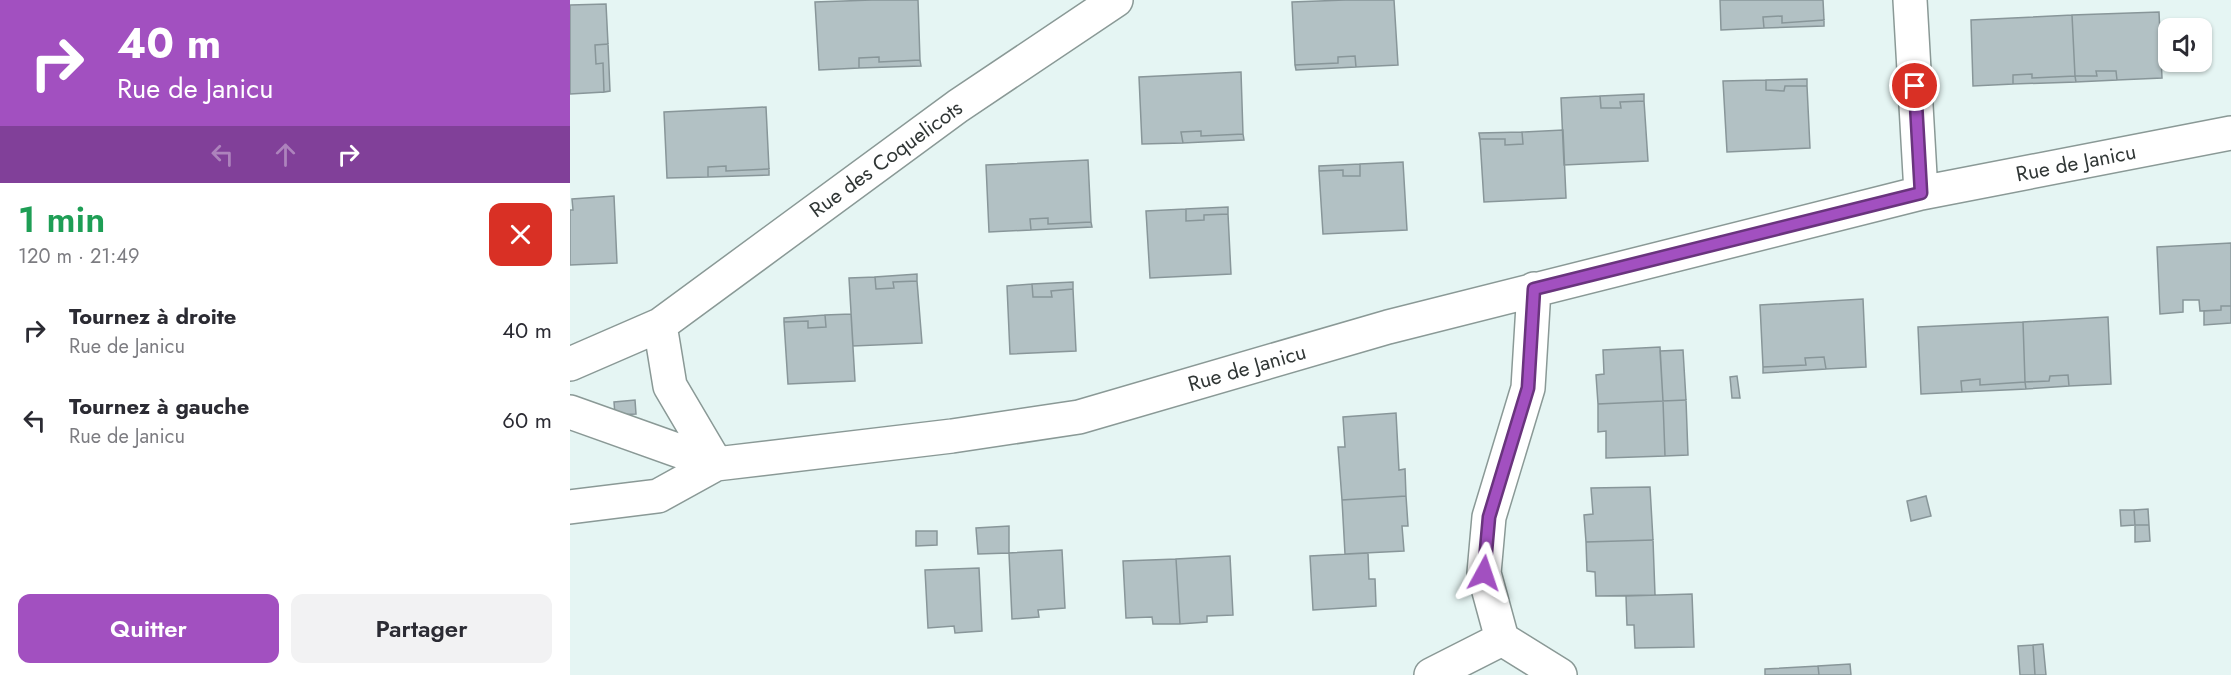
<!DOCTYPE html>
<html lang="fr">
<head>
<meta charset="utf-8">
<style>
  :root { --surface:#fff; --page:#f2f2f3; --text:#2b2b33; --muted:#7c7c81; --accent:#a250c0 }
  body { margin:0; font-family:Jost,sans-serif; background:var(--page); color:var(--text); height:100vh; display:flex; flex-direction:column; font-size:22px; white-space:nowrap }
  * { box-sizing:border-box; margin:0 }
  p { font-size:20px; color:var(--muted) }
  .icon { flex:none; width:33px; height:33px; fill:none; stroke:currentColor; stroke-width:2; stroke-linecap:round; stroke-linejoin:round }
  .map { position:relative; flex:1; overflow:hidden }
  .sheet { display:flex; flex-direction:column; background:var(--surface); width:570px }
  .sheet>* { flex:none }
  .guide { background:#a250c0; color:#fff; overflow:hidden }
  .tools { position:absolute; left:1588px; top:18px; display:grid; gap:12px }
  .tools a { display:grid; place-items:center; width:54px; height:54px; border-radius:12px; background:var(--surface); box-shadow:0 2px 4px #0004; font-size:30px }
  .pin { position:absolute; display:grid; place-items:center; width:51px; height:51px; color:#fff; margin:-26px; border:3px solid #fff; border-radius:50%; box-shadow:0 2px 6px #0007 }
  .me { position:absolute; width:66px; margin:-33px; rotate:5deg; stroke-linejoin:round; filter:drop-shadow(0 0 4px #0008) }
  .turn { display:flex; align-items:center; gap:21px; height:126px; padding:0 18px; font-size:27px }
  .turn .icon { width:78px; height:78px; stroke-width:2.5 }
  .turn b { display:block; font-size:42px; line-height:51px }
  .lanes { display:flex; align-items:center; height:57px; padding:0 18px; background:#0003; justify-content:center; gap:30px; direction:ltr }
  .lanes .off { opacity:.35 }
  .round { display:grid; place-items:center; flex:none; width:63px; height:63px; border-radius:12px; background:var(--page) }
  .headline { display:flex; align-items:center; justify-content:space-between; height:102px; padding:0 18px }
  h1 { font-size:36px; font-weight:600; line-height:45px; color:#1e9e55 }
  .primary-button { display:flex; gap:12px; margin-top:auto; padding:12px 18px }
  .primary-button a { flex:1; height:69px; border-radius:12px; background:var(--accent); color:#fff; font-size:24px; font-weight:600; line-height:69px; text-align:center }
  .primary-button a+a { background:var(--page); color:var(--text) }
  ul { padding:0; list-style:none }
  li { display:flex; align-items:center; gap:18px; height:90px; padding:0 18px }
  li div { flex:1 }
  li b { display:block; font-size:22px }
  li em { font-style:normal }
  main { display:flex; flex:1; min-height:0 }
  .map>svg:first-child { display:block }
  .building { fill:#b2c1c4; stroke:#889699; stroke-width:1.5 }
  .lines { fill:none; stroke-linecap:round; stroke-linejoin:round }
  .street-casing { stroke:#8a9996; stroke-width:36 }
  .street { stroke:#fff; stroke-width:33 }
  .route-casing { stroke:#69347d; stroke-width:15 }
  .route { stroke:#a250c0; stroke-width:10 }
  .labels { text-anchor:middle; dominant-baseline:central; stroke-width:6; stroke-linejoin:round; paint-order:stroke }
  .street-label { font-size:21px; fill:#303635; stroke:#fff }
</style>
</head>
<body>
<main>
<section class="sheet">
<div class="guide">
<div class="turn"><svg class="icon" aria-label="right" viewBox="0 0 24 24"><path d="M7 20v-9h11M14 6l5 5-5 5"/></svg><div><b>40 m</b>Rue de Janicu</div></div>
<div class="lanes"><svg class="icon off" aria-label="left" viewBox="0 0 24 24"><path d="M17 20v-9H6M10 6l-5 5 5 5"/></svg><svg class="icon off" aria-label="ahead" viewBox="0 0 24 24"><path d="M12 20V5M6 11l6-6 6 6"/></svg><svg class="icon" aria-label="right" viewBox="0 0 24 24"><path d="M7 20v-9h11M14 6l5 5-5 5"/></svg></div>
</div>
<div class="headline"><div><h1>1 min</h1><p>120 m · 21:49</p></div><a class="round" style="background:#d93025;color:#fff"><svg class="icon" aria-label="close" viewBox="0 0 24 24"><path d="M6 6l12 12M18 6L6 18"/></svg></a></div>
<ul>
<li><svg class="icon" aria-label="right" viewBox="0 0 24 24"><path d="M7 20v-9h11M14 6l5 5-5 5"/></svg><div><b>Tournez à droite</b><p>Rue de Janicu</p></div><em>40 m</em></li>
<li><svg class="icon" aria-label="left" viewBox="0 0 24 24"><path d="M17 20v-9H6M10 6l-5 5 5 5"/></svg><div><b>Tournez à gauche</b><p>Rue de Janicu</p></div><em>60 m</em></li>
</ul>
<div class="primary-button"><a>Quitter</a><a>Partager</a></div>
</section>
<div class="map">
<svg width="1661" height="675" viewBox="0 0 1661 675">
  <rect width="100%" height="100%" fill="#e5f5f3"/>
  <path class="building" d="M 302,0 L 348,0 L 350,60 L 309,62 L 309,57 L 289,58 L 289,68 L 249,70 L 245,2 Z
    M 775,0 L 824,0 L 828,65 L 786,67 L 785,56 L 768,57 L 768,63 L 725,65 L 722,2 Z
    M 1150,0 L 1253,0 L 1254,20 L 1212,23 L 1212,16 L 1193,17 L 1194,28 L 1151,30 Z
    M 36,4 L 38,44 L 25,45 L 26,64 L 33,63 L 34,92 L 0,94 L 0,5 Z
    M 1589,12 L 1592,78 L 1547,80 L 1546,71 L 1526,71 L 1527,76 L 1505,76 L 1502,15 Z
    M 1502,15 L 1505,76 L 1462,78 L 1462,74 L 1443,75 L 1443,84 L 1403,86 L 1401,20 Z
    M 1212,16 L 1212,23 L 1254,20 L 1254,26 L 1194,28 L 1193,17 Z
    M 38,44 L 40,91 L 34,92 L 33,63 L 26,64 L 25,45 Z
    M 785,56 L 786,67 L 726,70 L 725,65 L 768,63 L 768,57 Z
    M 309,57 L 309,62 L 350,60 L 351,66 L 289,68 L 289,58 Z
    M 1526,71 L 1546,71 L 1547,80 L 1506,82 L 1505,76 L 1527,76 Z
    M 671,72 L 673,134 L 631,136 L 631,131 L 611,132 L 613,143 L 572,144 L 569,77 Z
    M 1462,74 L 1462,78 L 1505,76 L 1506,82 L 1443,84 L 1443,75 Z
    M 1237,79 L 1237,86 L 1215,86 L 1214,91 L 1196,90 L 1196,80 Z
    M 1196,80 L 1196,90 L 1214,91 L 1215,86 L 1237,86 L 1240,148 L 1157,152 L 1153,81 Z
    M 1074,94 L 1074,101 L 1050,102 L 1051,108 L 1031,108 L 1030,96 Z
    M 1030,96 L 1031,108 L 1051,108 L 1050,102 L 1074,101 L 1078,161 L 994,165 L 991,98 Z
    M 196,107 L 199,169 L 156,171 L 156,166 L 138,167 L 138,177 L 97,178 L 94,112 Z
    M 993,130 L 996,198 L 914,202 L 910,139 L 935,139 L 935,145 L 953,144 L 952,132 Z
    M 631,131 L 631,136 L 673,134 L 674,140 L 613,143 L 611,132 Z
    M 952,132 L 953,144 L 935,145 L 935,139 L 910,139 L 909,133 Z
    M 518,160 L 521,222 L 478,224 L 478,218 L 460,219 L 461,230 L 419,232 L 416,165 Z
    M 833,162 L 837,230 L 753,234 L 749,171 L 773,170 L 773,176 L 790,176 L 790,164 Z
    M 790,164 L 790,176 L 773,176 L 773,170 L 749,171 L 749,166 Z
    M 156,166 L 156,171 L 199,169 L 199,175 L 138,177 L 138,167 Z
    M 44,196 L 47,263 L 0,265 L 0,210 L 3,210 L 2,199 Z
    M 658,207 L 658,214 L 634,215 L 634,220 L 616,221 L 616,209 Z
    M 616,209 L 616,221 L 634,220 L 634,215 L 658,214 L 661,274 L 580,278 L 576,211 Z
    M 478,218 L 478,224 L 521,222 L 522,227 L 461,230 L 460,219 Z
    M 1661,243 L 1661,306 L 1651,306 L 1651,310 L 1630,311 L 1629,300 L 1613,300 L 1613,312 L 1590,314 L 1587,247 Z
    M 347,274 L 347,281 L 323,282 L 324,288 L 306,289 L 305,277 Z
    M 305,277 L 306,289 L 324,288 L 323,282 L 347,281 L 352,343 L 283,346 L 279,278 Z
    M 503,282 L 503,289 L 481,291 L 482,297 L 463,297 L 462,284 Z
    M 462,284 L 463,297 L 482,297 L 481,291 L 503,289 L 506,351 L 440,354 L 437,286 Z
    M 1293,299 L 1296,367 L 1256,369 L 1254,357 L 1235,358 L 1236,365 L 1193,367 L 1190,305 Z
    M 1651,306 L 1661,306 L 1661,323 L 1634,325 L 1634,311 L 1651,310 Z
    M 281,314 L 285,381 L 218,384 L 214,322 L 238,321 L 238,328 L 256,327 L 255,315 Z
    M 255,315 L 256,327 L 238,328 L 238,321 L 214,322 L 214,318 Z
    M 1538,317 L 1541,384 L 1499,386 L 1498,375 L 1480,376 L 1479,381 L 1455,382 L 1453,322 Z
    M 1453,322 L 1455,382 L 1410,385 L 1410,379 L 1391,381 L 1392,392 L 1351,394 L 1348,327 Z
    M 1090,347 L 1093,401 L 1028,404 L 1026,375 L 1034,374 L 1033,350 Z
    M 1113,350 L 1116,400 L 1093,401 L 1090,351 Z
    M 1254,357 L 1256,369 L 1193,373 L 1193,367 L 1236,365 L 1235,358 Z
    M 1498,375 L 1499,386 L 1456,389 L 1455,382 L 1479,381 L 1480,376 Z
    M 1167,376 L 1170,398 L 1162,398 L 1160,377 Z
    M 1410,379 L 1410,385 L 1455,382 L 1456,389 L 1392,392 L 1391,381 Z
    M 65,400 L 66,414 L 45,415 L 44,402 Z
    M 1116,400 L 1118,455 L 1095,456 L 1093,401 Z
    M 1093,401 L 1095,456 L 1036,458 L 1036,431 L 1028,432 L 1028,404 Z
    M 826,413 L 829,470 L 835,469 L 836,496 L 772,500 L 768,447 L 775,447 L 773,417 Z
    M 1080,487 L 1083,540 L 1016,542 L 1014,515 L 1023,514 L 1021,488 Z
    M 836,496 L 838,526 L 832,526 L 834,551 L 775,554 L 772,500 Z
    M 1356,496 L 1361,516 L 1341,521 L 1337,501 Z
    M 1578,509 L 1579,525 L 1565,525 L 1564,510 Z
    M 1550,510 L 1564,510 L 1565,525 L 1551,526 Z
    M 1565,525 L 1579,525 L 1580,541 L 1565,542 Z
    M 439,526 L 439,553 L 408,554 L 406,528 Z
    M 346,531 L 367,531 L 367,545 L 346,546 Z
    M 1083,540 L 1085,595 L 1026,596 L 1025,572 L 1017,571 L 1016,542 Z
    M 492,550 L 495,608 L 468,610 L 469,617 L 442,619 L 439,553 Z
    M 798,553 L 799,579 L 805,579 L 806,606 L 743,610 L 740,556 Z
    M 660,556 L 663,615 L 637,616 L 637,622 L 610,624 L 606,559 Z
    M 606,559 L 610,624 L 583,624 L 582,617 L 556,618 L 553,561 Z
    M 409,568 L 412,631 L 385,633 L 384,626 L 358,628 L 355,570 Z
    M 1122,594 L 1124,647 L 1065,648 L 1064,625 L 1057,625 L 1056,596 Z
    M 1473,644 L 1476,675 L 1465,675 L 1463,645 Z
    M 1463,645 L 1465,675 L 1450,675 L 1448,646 Z
    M 1280,664 L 1281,675 L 1249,675 L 1248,666 Z
    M 1248,666 L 1249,675 L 1195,675 L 1195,669 Z"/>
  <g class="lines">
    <defs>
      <path id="street" d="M 1351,193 L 1661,133
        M 964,289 L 958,388 L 919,517 L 914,573 L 932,639 L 990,675
        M 0,364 L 90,325 L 388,106 L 546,0
        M 0,412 L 146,464 L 100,386 L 90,325
        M 0,507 L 88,496 L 146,464 L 382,436 L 509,417 L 818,327 L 1351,193 L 1340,0
        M 861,675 L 932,639"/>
    </defs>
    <use href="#street" class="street-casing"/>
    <use href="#street" class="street"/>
  </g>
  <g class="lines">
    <defs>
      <path id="route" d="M 914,573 L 919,517 L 958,388 L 964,289 L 1351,193 L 1345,86"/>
    </defs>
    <use href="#route" class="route-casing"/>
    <use href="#route" class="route"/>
  </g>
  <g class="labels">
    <g class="street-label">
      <text transform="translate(316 159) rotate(-36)">Rue des Coquelicots</text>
      <text transform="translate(1506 163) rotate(-11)">Rue de Janicu</text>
      <text transform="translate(677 368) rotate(-16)">Rue de Janicu</text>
    </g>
  </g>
</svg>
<div class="tools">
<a><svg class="icon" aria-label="sound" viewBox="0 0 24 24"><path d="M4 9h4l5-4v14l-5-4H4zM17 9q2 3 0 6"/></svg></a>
</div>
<div class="pin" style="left:1345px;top:86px;background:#d93025"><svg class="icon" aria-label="arrive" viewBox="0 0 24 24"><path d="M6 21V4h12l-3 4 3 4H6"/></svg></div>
<svg class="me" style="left:914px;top:573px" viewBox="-20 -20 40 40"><path d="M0-17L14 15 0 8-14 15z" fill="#a250c0" stroke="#fff" stroke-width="4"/></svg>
</div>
</main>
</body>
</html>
